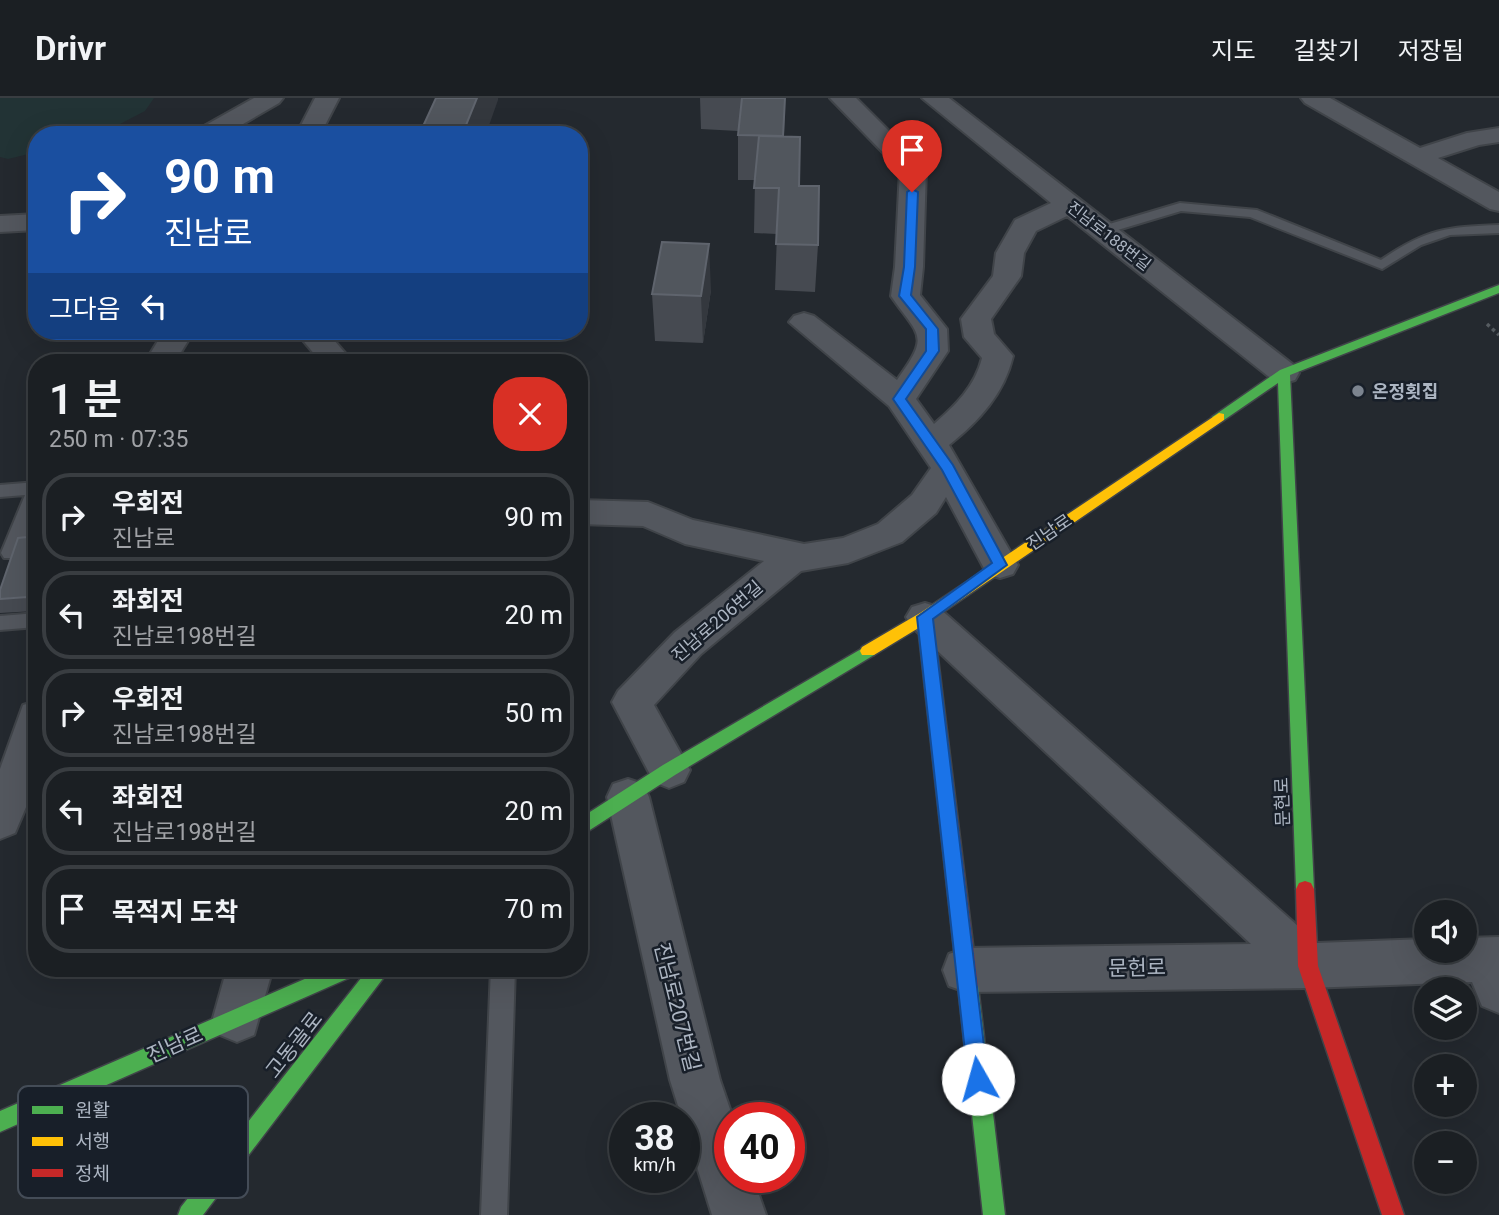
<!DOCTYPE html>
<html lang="ko">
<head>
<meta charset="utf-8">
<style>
  :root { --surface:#1b1f23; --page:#24272b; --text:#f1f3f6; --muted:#a0a2a6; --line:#393d41 }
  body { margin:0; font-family:Roboto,"Noto Sans KR",sans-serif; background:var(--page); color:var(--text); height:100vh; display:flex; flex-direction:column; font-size:26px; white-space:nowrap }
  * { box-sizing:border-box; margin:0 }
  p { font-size:23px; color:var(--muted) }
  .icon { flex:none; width:38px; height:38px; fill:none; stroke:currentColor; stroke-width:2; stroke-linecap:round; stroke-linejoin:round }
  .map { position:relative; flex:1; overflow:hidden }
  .side { position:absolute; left:28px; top:256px; width:560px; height:623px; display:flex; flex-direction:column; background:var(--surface); border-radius:28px; box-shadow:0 7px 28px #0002,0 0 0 2px var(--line) }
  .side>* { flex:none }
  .hud { position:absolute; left:28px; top:28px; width:560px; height:214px; border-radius:28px; box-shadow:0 7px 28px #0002,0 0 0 2px var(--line); background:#1a4fa0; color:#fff; overflow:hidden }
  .fabs { position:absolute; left:1414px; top:802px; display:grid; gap:14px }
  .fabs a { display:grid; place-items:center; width:63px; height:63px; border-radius:50%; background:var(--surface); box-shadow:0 7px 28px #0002,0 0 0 2px var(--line); font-size:35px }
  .speed { position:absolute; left:609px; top:1004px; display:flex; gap:14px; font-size:35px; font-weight:700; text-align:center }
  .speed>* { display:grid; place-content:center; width:91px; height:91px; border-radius:50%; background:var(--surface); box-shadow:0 7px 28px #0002,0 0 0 2px var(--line); line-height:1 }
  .speed small { font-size:18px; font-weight:400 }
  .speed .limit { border:10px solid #d22; background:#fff; color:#111 }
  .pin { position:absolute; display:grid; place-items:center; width:60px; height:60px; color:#fff; margin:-72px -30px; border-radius:50% 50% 50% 0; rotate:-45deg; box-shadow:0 0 7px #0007 }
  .pin .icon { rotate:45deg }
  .me { position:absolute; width:77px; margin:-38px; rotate:353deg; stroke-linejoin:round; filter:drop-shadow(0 0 5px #0008) }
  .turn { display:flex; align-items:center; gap:24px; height:147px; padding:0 21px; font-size:32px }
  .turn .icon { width:91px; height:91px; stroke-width:2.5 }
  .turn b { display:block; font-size:49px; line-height:60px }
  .then { display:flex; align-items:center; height:66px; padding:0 21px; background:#0003; gap:14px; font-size:26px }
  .round { display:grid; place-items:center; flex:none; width:74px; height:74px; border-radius:28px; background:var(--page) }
  .head { display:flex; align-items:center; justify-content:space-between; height:119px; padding:0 21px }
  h1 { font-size:42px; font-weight:600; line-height:52px }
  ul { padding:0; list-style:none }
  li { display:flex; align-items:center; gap:21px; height:88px; margin:0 14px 10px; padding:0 7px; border:4px solid var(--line); border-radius:28px }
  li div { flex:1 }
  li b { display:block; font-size:26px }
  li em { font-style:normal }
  header { display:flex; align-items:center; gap:42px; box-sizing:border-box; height:98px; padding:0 35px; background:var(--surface); border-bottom:2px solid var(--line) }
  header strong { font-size:33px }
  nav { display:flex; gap:38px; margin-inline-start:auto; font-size:24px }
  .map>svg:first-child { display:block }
  .green { fill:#223335 }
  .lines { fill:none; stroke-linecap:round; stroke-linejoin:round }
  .lane-casing { stroke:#404449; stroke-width:4 }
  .street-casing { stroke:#404449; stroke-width:4 }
  .fast-casing { stroke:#404449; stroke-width:3 }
  .slow-casing { stroke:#404449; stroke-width:3 }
  .jam-casing { stroke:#404449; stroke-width:3 }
  .path { stroke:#565c61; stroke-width:3.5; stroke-dasharray:3.5 3.5; stroke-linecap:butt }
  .lane { fill:#53575e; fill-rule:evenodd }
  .street { fill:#53575e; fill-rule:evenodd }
  .fast { fill:#4caf50; fill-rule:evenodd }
  .slow { fill:#ffc107; fill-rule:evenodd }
  .jam { fill:#c62828; fill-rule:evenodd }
  .wall { fill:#464a51 }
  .shaded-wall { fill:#34383e }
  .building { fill:#51565d; stroke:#5f646d; stroke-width:2 }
  .route { fill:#1a73e8; stroke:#114b97; stroke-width:2 }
  .poi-dot { fill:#7c848f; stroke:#181f29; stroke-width:2.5 }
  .labels { text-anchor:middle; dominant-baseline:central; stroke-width:5; stroke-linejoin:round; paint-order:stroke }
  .far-street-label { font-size:16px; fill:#acb5c2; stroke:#181f29 }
  .poi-label { font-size:18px; font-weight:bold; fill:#acb5c2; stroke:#181f29; text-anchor:start }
  .street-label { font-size:18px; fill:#acb5c2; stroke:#181f29 }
  .near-street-label { font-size:21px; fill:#acb5c2; stroke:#181f29 }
  .key { fill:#181f29; stroke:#444c57; stroke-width:2 }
  .key-label { font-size:19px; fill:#acb5c2 }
</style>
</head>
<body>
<header>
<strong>Drivr</strong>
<nav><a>지도</a><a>길찾기</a><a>저장됨</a></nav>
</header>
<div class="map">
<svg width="1499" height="1117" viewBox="0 0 1499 1117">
  <rect width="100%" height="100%" fill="#24292f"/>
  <path class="green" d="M 0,0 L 154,0 L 145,13 L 99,37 L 37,37 L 37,54 L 8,61 L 0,59 Z"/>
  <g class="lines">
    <defs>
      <path id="lane" d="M 1180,105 L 1257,112 L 1381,162 C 1426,131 1446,129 1499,127 L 1499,135 L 1450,137 L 1421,147 L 1382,171 L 1250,119 L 1181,113 L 1101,137 L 1094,133 L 1096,130 Z
        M 37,384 L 37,410 L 19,455 L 16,460 L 4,460 L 1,455 L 25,397 L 0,399 L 0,387 Z
        M 37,515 L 37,529 L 0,532 L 0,518 Z
        M 491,870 L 515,870 L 507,1117 L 481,1117 Z"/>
      <path id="street" d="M 254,0 L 283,0 L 279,5 L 224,37 L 194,37 L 197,32 Z
        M 315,0 L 339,0 L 320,37 L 296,37 Z
        M 830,0 L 856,0 L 926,70 L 923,169 L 920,197 L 947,231 L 948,253 L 916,301 L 934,326 C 956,307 975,288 982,260 L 964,239 L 961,221 L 993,178 L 996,155 L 1015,122 L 1051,105 L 922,0 L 949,0 L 1295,268 L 1299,275 L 1295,282 L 1284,285 L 1273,282 L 1067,118 L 1036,133 L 1024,155 L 1021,178 L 991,221 L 994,236 L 1013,258 C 1004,296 979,323 949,347 L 1018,467 L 1013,476 L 1000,480 L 987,476 L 946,399 L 936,415 L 902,444 L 848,465 L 801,473 L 701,556 L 654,607 L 690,672 L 684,684 L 669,690 L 654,684 L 612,604 L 618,593 L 675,534 L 764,463 L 685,446 L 643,428 L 579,426 L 579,402 L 648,404 L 693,422 L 804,446 L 843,440 L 878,426 L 912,397 L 931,370 L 889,308 L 789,224 L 794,218 L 804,215 L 814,218 L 897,282 C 930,236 920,240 891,198 L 895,169 L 900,72 Z
        M 1301,0 L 1330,0 L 1420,50 L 1467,35 L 1499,30 L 1499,44 L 1479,47 L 1438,60 L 1499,94 L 1499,113 L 1490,111 L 1305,5 Z
        M 37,116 L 37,132 L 0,134 L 0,118 Z
        M 164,233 L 194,233 L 175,264 L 145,264 Z
        M 295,233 L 326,233 L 353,264 L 321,264 Z
        M 925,505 L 938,509 L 1317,845 L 1426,841 L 1426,852 L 1465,852 L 1465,840 L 1499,839 L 1499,915 L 1482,908 L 1472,884 L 1308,890 L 966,894 L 949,888 L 943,872 L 949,856 L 966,850 L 1251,846 L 912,529 L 906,519 L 912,509 Z
        M 37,603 L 37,683 L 15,735 L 0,741 L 0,671 L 23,607 Z
        M 628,681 L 643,686 L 649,699 L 720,982 L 733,1020 L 730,1020 L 730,1080 L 753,1080 L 766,1117 L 712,1117 L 670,982 L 607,699 L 613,686 Z
        M 227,870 L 273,870 L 254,937 L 237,944 L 220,937 L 213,920 Z"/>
      <path id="fast" d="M 1499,187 L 1499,195 L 1290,277 L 1314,791 L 1311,797 L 1305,799 L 1299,797 L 1296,791 L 1278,285 L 1224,322 L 1214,322 L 1212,319 L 1280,272 Z
        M 868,547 L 874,549 L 876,553 L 874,557 L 675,677 L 579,739 L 579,721 L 663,667 Z
        M 330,870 L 361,870 L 358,876 L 0,1034 L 0,1013 Z
        M 369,870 L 391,870 L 203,1117 L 178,1117 L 181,1109 Z
        M 968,879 L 975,881 L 978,888 L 1005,1117 L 983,1117 L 958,888 L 961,881 Z"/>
      <path id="slow" d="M 1219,315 L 1224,316 L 1224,322 L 930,523 L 874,557 L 862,557 L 860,553 L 862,549 L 920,515 Z"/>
      <path id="jam" d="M 925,513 L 933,519 L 978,888 L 975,895 L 968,897 L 961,895 L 958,888 L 917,519 Z
        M 1305,783 L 1311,785 L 1314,791 L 1318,868 L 1404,1117 L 1382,1117 L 1298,868 L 1296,791 L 1299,785 Z"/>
    </defs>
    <use href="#lane" class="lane-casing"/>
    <use href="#street" class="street-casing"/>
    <use href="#fast" class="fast-casing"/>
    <use href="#slow" class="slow-casing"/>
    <use href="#jam" class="jam-casing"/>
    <path class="path" d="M 1487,226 L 1499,237"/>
    <use href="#lane" class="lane"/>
    <use href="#street" class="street"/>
    <use href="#fast" class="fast"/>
    <use href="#slow" class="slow"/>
    <use href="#jam" class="jam"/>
  </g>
  <path class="wall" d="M 700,0 L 785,0 L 784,38 L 818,147 L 815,194 L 775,192 L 777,136 L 754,135 L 755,82 L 738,82 L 738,33 L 701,31 Z
    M 711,192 L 703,245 L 655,243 L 652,196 Z
    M 37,438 L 37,515 L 35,513 L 0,515 L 0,492 Z"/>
  <path class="shaded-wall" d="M 477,0 L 498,0 L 498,2 L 487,33 L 487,37 L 462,37 Z
    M 709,146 L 711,192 L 703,245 L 701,198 Z"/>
  <path class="building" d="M 436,0 L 477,0 L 462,37 L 419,37 Z
    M 742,0 L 785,0 L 783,38 L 738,37 Z
    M 759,38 L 800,39 L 799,88 L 819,88 L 818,147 L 776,146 L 779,90 L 754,90 Z
    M 662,144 L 709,146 L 701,198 L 652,196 Z
    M 37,438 L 37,505 L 29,506 L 27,499 L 0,501 L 0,492 L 18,440 Z"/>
  <path class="route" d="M 912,91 L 918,94 L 915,169 L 911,197 L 938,231 L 939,253 L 906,301 L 953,367 L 1007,467 L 933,521 L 988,981 L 985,988 L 978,991 L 971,988 L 968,981 L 917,519 L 992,465 L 942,372 L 893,301 L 926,253 L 926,231 L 899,198 L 904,169 L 907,94 Z"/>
  <circle class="poi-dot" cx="1358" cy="293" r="7"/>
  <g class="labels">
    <g class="far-street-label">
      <text transform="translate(1109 138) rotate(38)">진남로188번길</text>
    </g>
    <g class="poi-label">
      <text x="1372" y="293">온정횟집</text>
    </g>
    <g class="street-label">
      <text transform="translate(1049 434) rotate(-34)">진남로</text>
      <text transform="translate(717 523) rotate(-41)">진남로206번길</text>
      <text transform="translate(1282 704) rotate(-92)">문현로</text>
    </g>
    <g class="near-street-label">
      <text transform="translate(1137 870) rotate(-1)">문헌로</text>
      <text transform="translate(677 909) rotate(76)">진남로207번길</text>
      <text transform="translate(175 947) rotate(-24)">진남로</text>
      <text transform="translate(294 947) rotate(-52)">고동골로</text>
    </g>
  </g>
  <rect x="18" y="988" width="230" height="112" rx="10" class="key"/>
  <rect x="32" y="1008" width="31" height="8" fill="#4caf50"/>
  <rect x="32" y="1039" width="31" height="9" fill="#ffc107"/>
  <rect x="32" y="1071" width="31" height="8" fill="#c62828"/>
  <g class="key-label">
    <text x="75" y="1019">원활</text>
    <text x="75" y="1050">서행</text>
    <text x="75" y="1082">정체</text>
  </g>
</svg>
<div class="fabs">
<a><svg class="icon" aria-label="sound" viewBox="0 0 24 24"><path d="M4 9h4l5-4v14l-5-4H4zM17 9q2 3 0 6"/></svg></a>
<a><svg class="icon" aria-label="layers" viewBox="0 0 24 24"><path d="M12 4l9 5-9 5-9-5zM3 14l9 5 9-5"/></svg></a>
<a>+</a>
<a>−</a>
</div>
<div class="speed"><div>38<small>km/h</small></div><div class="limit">40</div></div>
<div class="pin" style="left:912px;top:94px;background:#d93025"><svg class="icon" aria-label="arrive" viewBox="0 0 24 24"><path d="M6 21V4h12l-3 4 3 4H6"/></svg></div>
<svg class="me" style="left:978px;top:981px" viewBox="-20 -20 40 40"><circle r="19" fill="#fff"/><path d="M0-13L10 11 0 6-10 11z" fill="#1a73e8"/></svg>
<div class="hud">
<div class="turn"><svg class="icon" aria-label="right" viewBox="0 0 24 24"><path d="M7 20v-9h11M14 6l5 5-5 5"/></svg><div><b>90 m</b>진남로</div></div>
<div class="then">그다음<svg class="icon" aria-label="left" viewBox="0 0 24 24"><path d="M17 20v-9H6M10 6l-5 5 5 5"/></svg></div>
</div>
<section class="side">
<div class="head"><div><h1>1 분</h1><p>250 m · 07:35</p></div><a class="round" style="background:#d93025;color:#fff"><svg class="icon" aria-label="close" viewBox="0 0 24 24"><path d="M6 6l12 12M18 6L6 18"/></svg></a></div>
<ul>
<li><svg class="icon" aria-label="right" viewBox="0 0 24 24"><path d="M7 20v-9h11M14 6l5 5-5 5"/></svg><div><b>우회전</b><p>진남로</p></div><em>90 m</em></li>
<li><svg class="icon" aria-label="left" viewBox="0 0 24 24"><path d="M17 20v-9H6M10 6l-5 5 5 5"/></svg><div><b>좌회전</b><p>진남로198번길</p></div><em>20 m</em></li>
<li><svg class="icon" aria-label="right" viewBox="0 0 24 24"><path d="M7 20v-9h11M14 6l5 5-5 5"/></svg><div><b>우회전</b><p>진남로198번길</p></div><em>50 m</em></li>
<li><svg class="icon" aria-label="left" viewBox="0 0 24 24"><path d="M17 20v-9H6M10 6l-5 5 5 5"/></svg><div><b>좌회전</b><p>진남로198번길</p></div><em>20 m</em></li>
<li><svg class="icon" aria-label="arrive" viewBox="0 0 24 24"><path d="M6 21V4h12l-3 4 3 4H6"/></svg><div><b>목적지 도착</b></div><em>70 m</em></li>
</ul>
</section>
</div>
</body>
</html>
